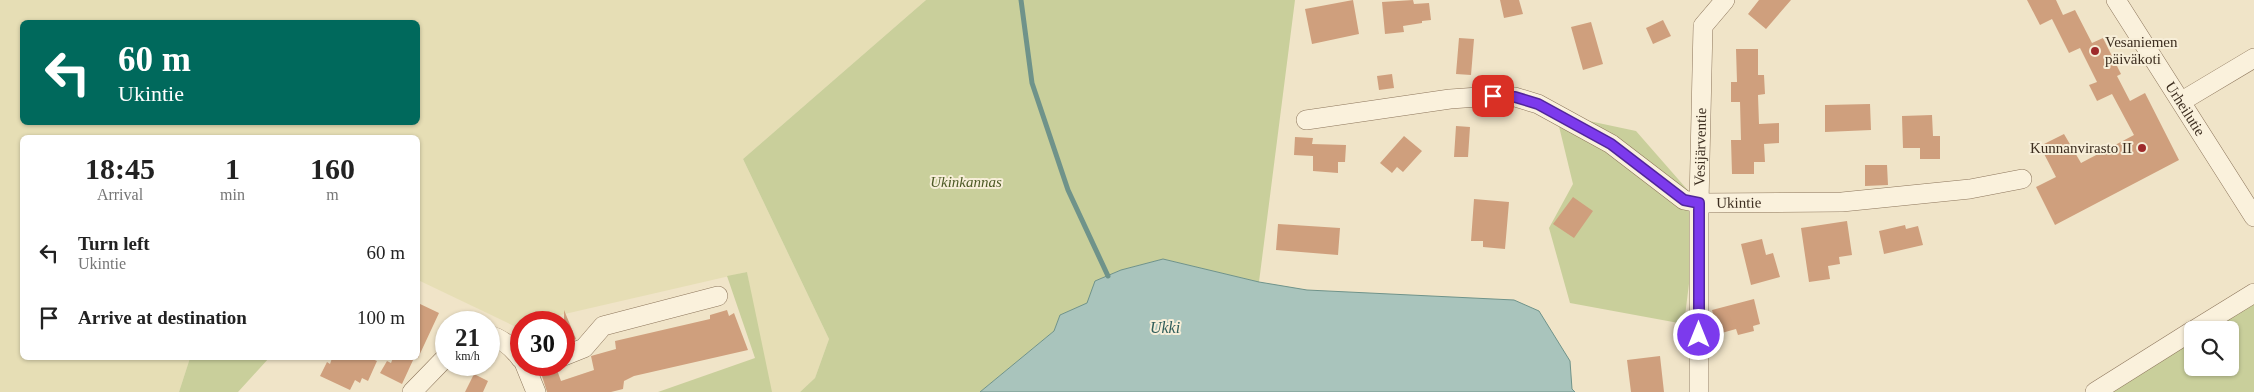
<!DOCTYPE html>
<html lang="en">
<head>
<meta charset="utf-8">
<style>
  :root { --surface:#fff; --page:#f2f2f2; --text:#222; --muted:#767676 }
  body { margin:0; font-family:Georgia,serif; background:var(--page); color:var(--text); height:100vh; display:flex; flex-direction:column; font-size:19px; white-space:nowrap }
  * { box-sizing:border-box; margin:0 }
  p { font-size:16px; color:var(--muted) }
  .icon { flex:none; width:28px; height:28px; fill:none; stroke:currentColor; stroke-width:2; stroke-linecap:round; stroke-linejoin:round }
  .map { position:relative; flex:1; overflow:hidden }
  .side { position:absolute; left:20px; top:135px; width:400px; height:225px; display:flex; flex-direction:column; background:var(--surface); border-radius:8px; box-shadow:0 1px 4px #0004 }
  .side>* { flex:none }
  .guide { position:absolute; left:20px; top:20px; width:400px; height:105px; border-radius:8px; box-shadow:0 1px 4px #0004; background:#00695c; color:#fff; overflow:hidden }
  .fabs { position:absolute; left:2184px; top:321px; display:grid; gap:10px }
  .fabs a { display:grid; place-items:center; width:55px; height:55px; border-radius:8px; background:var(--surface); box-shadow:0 1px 4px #0004; font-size:25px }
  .speed { position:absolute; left:435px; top:311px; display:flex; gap:10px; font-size:25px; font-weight:700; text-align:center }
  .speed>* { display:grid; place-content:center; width:65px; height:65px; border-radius:50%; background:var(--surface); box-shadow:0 1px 4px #0004; line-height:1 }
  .speed small { font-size:12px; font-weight:400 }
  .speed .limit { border:8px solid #d22; background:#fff; color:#111 }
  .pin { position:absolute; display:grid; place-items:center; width:42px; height:42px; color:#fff; margin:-21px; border-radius:10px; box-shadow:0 2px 8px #0006 }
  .me { position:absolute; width:55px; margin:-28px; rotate:0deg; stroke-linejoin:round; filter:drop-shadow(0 0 4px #0008) }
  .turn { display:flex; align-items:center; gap:18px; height:105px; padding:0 15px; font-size:22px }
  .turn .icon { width:65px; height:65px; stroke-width:2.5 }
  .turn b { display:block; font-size:35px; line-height:42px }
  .eta { display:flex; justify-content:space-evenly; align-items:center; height:85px; text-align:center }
  .eta b { font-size:30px; font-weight:700; line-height:35px }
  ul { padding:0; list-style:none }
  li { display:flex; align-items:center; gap:15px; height:65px; padding:0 15px }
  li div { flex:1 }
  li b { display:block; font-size:19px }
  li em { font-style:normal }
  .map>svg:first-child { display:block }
  .farmland { fill:#e6deb5; fill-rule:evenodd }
  .green { fill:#c9cf9b }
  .water { fill:#a9c4bc; stroke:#6f938a }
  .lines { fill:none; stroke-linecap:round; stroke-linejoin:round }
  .stream { stroke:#6f938a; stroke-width:5 }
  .building { fill:#cf9f7d }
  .minor-casing { stroke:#8d765c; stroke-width:20 }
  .minor { stroke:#faf1dc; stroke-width:19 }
  .route-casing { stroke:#51269a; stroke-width:12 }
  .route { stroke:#7c3aed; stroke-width:9 }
  .poi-dot { fill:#9e2a2b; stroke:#f7eed8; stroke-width:2 }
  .labels { text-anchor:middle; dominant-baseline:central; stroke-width:4; stroke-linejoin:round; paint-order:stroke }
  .poi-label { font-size:15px; fill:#3d2e20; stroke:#f7eed8; text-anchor:start }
  .street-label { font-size:15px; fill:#3d2e20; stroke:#f7eed8 }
  .park-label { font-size:15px; font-style:italic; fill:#4d5a26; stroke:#f7eed8 }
  .water-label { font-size:16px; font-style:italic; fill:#2f5d5a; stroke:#f7eed8 }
</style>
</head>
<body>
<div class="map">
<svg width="2254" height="392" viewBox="0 0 2254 392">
  <rect width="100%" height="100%" fill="#f0e4c8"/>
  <path class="farmland" d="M 0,0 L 926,0 L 743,159 L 829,339 L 815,378 L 800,392 L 768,392 L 747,272 L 530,322 L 521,322 L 521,325 L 514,326 L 418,280 L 418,138 L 22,138 L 22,358 L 190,358 L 179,392 L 0,392 ZM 22,22 L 418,22 L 418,122 L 22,122 Z"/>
  <path class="green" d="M 926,0 L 1295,0 L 1259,282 L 1163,259 L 1121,270 L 1095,281 L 1088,303 L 1060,315 L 1054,331 L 980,392 L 800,392 L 815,378 L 829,339 L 743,159 Z
    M 1556,114 L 1636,131 L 1699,203 L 1684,324 L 1570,303 L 1549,228 L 1573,184 Z
    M 747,272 L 772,392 L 658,392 L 755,358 L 727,276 Z
    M 2254,298 L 2254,392 L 2108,392 L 2192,335 L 2192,368 L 2230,368 L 2230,330 L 2202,330 Z
    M 190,358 L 269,358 L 238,392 L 179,392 Z"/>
  <path class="water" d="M 1163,259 L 1259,282 L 1307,290 L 1514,300 L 1539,311 L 1570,361 L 1572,389 L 1575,392 L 980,392 L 1054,331 L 1060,315 L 1087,303 L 1095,281 L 1121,270 Z"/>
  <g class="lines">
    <path class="stream" d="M 1021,0 L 1032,83 L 1068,190 L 1108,276"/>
  </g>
  <path class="building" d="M 1353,0 L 1359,34 L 1312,44 L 1305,9 Z
    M 1413,0 L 1414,4 L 1429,3 L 1431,20 L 1422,21 L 1422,23 L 1403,26 L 1404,32 L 1385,34 L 1382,2 Z
    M 1500,0 L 1519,0 L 1523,14 L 1504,18 Z
    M 1759,0 L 1791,0 L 1766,29 L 1748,14 Z
    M 2027,0 L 2056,0 L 2063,15 L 2075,10 L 2092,43 L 2103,38 L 2121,74 L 2117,76 L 2130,101 L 2145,93 L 2179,160 L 2055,225 L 2036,187 L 2056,177 L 2040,146 L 2064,134 L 2081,163 L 2134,135 L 2112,94 L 2097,101 L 2089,85 L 2097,82 L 2080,48 L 2069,53 L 2052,19 L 2040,25 Z
    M 1663,20 L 1671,36 L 1653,44 L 1646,28 Z
    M 1591,22 L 1603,64 L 1583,70 L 1571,27 Z
    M 1459,38 L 1474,39 L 1471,75 L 1456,74 Z
    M 1736,49 L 1758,49 L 1758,75 L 1764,75 L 1765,94 L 1758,95 L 1759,124 L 1779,123 L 1779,143 L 1764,144 L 1765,162 L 1754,162 L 1754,174 L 1732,174 L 1731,140 L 1741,140 L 1740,102 L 1731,102 L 1731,82 L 1737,82 Z
    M 1392,74 L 1394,88 L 1379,90 L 1377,76 Z
    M 1870,104 L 1871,130 L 1825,132 L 1825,105 Z
    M 1932,115 L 1933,136 L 1940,136 L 1940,159 L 1920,159 L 1920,148 L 1903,148 L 1902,116 Z
    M 1456,126 L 1470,127 L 1468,157 L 1454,157 Z
    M 1404,136 L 1422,151 L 1403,172 L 1397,167 L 1392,173 L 1380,163 Z
    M 1295,137 L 1313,138 L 1312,144 L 1346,145 L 1345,162 L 1338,162 L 1338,173 L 1313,171 L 1313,156 L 1294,155 Z
    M 1865,165 L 1887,165 L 1888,185 L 1865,186 Z
    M 1573,197 L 1593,211 L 1574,238 L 1553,224 Z
    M 1474,199 L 1509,202 L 1505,249 L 1483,247 L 1483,241 L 1471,241 Z
    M 1847,221 L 1852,255 L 1839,257 L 1840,264 L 1828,266 L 1830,279 L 1809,282 L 1801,228 Z
    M 1278,224 L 1340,228 L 1338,255 L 1276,250 Z
    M 1905,225 L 1906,229 L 1918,226 L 1923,245 L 1884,254 L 1879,231 Z
    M 1762,239 L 1766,255 L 1773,253 L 1780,277 L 1751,285 L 1741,244 Z
    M 1754,299 L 1760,324 L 1753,326 L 1754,331 L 1738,335 L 1736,329 L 1718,334 L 1712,310 Z
    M 418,303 L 439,313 L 418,358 Z
    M 564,310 L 576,339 L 564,344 Z
    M 727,310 L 729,316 L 734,313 L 748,350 L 634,376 L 624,381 L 623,389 L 611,392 L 547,392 L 542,376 L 557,370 L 561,381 L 594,370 L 591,356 L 616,349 L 615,341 L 710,319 L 710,315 Z
    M 1660,356 L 1664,392 L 1631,392 L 1627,360 Z
    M 332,358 L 370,358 L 377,361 L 368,381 L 362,378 L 360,383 L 355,380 L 350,390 L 320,376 L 327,362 L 330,364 Z
    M 393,358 L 414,358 L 402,384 L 380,373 L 387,361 L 391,363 Z
    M 474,374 L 488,381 L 483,392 L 465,392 Z"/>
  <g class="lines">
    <defs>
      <g id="minor">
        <path id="s1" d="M 2116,0 L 2254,217"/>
        <path d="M 2182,101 L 2254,58"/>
        <path id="s2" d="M 1306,120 L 1450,99 L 1493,96 L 1515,97 L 1538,104 L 1611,144 L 1684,200 L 1699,203 L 1842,202 L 1970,189 L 2022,179"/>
        <path d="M 2194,330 L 2254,293"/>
        <path d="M 489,335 C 503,339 513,348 521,359"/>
        <path d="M 564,356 L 584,348 L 603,326 L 718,296"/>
        <path d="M 525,365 L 536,392"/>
        <path d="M 412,392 L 446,357"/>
        <path id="s3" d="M 1699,392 L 1699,203 L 1703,26 L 1725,0"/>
        <path d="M 2095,392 L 2192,331"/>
      </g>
    </defs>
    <use href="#minor" class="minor-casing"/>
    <use href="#minor" class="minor"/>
  </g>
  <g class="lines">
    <defs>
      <path id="route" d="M 1493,96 L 1515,97 L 1538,104 L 1611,144 L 1684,200 L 1699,203 L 1699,335"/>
    </defs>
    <use href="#route" class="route-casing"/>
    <use href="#route" class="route"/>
  </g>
  <g class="poi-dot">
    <circle cx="2095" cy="51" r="5"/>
    <circle cx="2142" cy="148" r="5"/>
  </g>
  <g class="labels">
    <g class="poi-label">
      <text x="2105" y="42">Vesaniemen<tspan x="2105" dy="17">päiväkoti</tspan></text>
      <text x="2132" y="148" text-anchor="end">Kunnanvirasto II</text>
    </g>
    <g class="street-label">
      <text stroke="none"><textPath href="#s1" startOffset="129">Urheilutie</textPath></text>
      <text stroke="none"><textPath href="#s3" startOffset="245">Vesijärventie</textPath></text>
      <text stroke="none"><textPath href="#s2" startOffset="465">Ukintie</textPath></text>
    </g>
    <g class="park-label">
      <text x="966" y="182">Ukinkannas</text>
    </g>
    <g class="water-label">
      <text x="1165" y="327">Ukki</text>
    </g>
  </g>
</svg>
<div class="fabs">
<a><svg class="icon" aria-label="search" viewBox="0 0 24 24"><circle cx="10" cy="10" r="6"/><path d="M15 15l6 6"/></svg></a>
</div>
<div class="speed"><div>21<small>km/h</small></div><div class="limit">30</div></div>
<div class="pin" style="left:1493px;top:96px;background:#d93025"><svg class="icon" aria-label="arrive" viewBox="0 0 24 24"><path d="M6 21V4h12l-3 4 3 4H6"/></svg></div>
<svg class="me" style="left:1699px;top:335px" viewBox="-20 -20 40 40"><circle r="17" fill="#7c3aed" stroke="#fff" stroke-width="3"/><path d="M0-11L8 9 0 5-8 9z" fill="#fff"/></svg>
<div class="guide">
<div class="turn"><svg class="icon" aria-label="left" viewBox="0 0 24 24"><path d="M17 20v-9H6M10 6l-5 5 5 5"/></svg><div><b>60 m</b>Ukintie</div></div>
</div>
<section class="side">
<div class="eta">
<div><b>18:45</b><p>Arrival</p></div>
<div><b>1</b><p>min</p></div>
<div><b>160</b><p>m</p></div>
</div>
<ul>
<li><svg class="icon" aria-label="left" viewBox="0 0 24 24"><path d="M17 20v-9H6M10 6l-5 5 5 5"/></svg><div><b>Turn left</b><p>Ukintie</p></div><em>60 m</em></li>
<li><svg class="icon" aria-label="arrive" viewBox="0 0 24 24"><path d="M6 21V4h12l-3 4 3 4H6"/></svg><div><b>Arrive at destination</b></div><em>100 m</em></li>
</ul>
</section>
</div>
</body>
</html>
